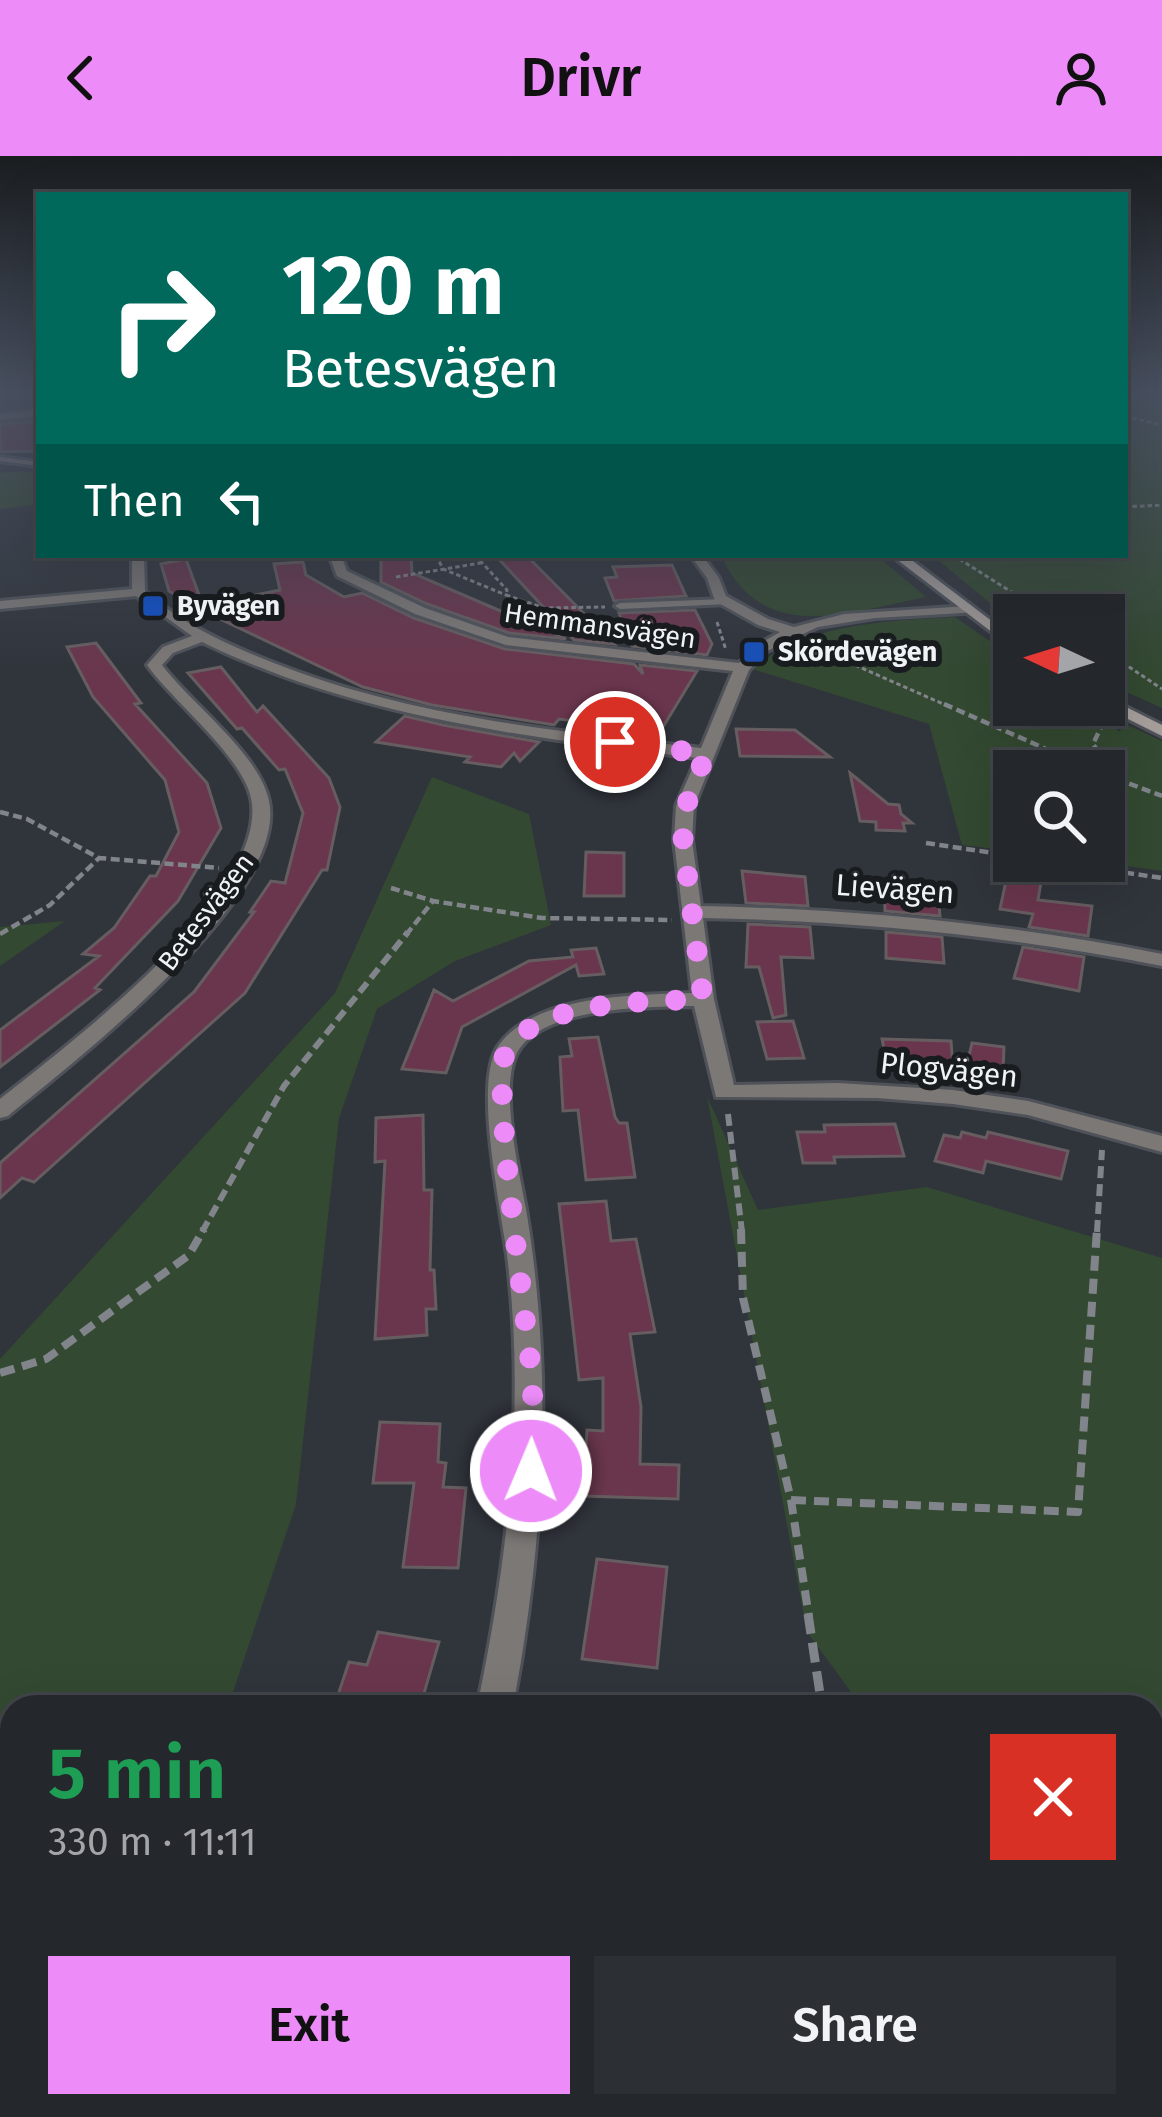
<!DOCTYPE html>
<html lang="en">
<head>
<meta charset="utf-8">
<style>
  :root { --surface:#24272c; --page:#2c2f34; --text:#f1f3f6; --muted:#a3a5a9; --line:#414448; --accent:#ed8cf9 }
  body { margin:0; font-family:"Fira Sans",sans-serif; background:var(--page); color:var(--text); height:100vh; display:flex; flex-direction:column; font-size:45px; white-space:nowrap }
  * { box-sizing:border-box; margin:0 }
  p { font-size:39px; color:var(--muted) }
  .icon { flex:none; width:66px; height:66px; fill:none; stroke:currentColor; stroke-width:2; stroke-linecap:round; stroke-linejoin:round }
  .map { position:relative; flex:1; overflow:hidden }
  .drawer { position:absolute; left:0px; top:1539px; width:1164px; height:423px; display:flex; flex-direction:column; background:var(--surface); border-radius:36px 36px 0 0; box-shadow:0 12px 48px #0002,0 0 0 3px var(--line) }
  .drawer>* { flex:none }
  .hud { position:absolute; left:36px; top:36px; width:1092px; height:366px; border-radius:0px; box-shadow:0 12px 48px #0002,0 0 0 3px var(--line); background:#00695c; color:#fff; overflow:hidden }
  .needle { width:78px; rotate:274deg }
  .buttons { position:absolute; left:993px; top:438px; display:grid; gap:24px }
  .buttons a { display:grid; place-items:center; width:132px; height:132px; border-radius:0px; background:var(--surface); box-shadow:0 12px 48px #0002,0 0 0 3px var(--line); font-size:60px }
  .pin { position:absolute; display:grid; place-items:center; width:102px; height:102px; color:#fff; margin:-51px; border:6px solid #fff; border-radius:50%; box-shadow:0 3px 12px #0007 }
  .me { position:absolute; width:132px; margin:-66px; rotate:1deg; stroke-linejoin:round; filter:drop-shadow(0 0 9px #0008) }
  .turn { display:flex; align-items:center; gap:42px; height:252px; padding:0 48px; font-size:54px }
  .turn .icon { width:156px; height:156px; stroke-width:2.5 }
  .turn b { display:block; font-size:84px; line-height:102px }
  .then { display:flex; align-items:center; height:114px; padding:0 48px; background:#0003; gap:24px; font-size:45px }
  .round { display:grid; place-items:center; flex:none; width:126px; height:126px; border-radius:0px; background:var(--page) }
  .head { display:flex; align-items:center; justify-content:space-between; height:204px; padding:0 48px }
  h1 { font-size:72px; font-weight:600; line-height:90px; color:#1e9e55 }
  .action { display:flex; gap:24px; margin-top:auto; padding:24px 48px }
  .action a { flex:1; height:138px; border-radius:0px; background:var(--accent); color:#111; font-size:48px; font-weight:600; line-height:138px; text-align:center }
  .action a+a { background:var(--page); color:var(--text) }
  header { display:flex; justify-content:space-between; align-items:center; height:156px; padding:0 48px; background:var(--accent); color:#111; font-size:54px; font-weight:600 }
  .map>svg:first-child { display:block }
  .green { fill:#334931 }
  .building { fill:#6a364d; stroke:#665d60; stroke-width:3 }
  .lines { fill:none; stroke-linecap:round; stroke-linejoin:round }
  .service-casing { stroke:#4f5259; stroke-width:6 }
  .minor-casing { stroke:#4f5259; stroke-width:6 }
  .secondary-casing { stroke:#4f5259; stroke-width:6 }
  .path-far4 { stroke:#81858b; stroke-width:3; stroke-dasharray:4.5 3; stroke-linecap:butt }
  .path-far3 { stroke:#81858b; stroke-width:4.5; stroke-dasharray:9 4.5; stroke-linecap:butt }
  .path-far2 { stroke:#81858b; stroke-width:6; stroke-dasharray:12 6; stroke-linecap:butt }
  .path-far1 { stroke:#81858b; stroke-width:8; stroke-dasharray:15 8; stroke-linecap:butt }
  .path { stroke:#81858b; stroke-width:9; stroke-dasharray:20 9; stroke-linecap:butt }
  .service { fill:#7c7876; fill-rule:evenodd }
  .minor { fill:#7c7876; fill-rule:evenodd }
  .secondary { fill:#a59e9b; fill-rule:evenodd }
  .route { stroke:#ed8cf9; stroke-width:21; stroke-dasharray:0 37.8 }
  .transit-dot { fill:#1a4fb4; stroke:#191c1f; stroke-width:4.5 }
  .labels { text-anchor:middle; dominant-baseline:central; stroke-width:12; stroke-linejoin:round; paint-order:stroke }
  .far-poi-label { font-size:27px; font-weight:bold; fill:#eff2f6; stroke:#191c1f; text-anchor:start }
  .far-street-label { font-size:27px; fill:#eff2f6; stroke:#191c1f }
  .street-label { font-size:30px; fill:#eff2f6; stroke:#191c1f }
</style>
</head>
<body>
<header><svg class="icon" aria-label="back" viewBox="0 0 24 24"><path d="M15 5l-7 7 7 7"/></svg>Drivr<svg class="icon" aria-label="person" viewBox="0 0 24 24"><circle cx="12" cy="8" r="4"/><path d="M4 21q1-7 8-7t8 7"/></svg></header>
<div class="map">
<svg width="1162" height="1961" viewBox="0 0 1162 1961">
  <rect width="100%" height="100%" fill="#30343b"/>
  <path class="green" d="M 1125,239 L 1162,239 L 1162,552 L 1104,526 L 1104,459 L 1014,459 L 1014,467 L 932,399 L 1125,399 Z
    M 24,315 L 37,318 L 39,348 L 0,353 L 0,317 Z
    M 721,399 L 876,399 L 926,441 C 849,456 762,491 721,399 Z
    M 955,461 L 1014,502 L 1014,549 L 1082,549 L 1120,576 L 1123,567 L 1162,585 L 1162,715 L 1091,705 L 1104,705 L 1104,615 L 1014,615 L 1014,695 L 962,689 L 929,568 L 752,513 C 807,467 886,465 955,461 Z
    M 432,621 L 529,658 L 551,769 L 455,805 L 377,853 L 339,962 L 296,1348 L 228,1551 L 12,1551 L 12,1643 L 0,1643 L 0,1203 L 335,837 Z
    M 65,765 L 0,810 L 0,771 Z
    M 707,940 L 758,1054 L 927,1031 L 1162,1102 L 1162,1616 L 1152,1621 L 1152,1551 L 862,1551 L 807,1476 Z
    M 649,1950 L 804,1950 L 805,1961 L 645,1961 Z"/>
  <path class="building" d="M 39,265 L 39,295 L 0,296 L 0,268 Z
    M 381,399 L 411,399 L 412,417 L 566,483 L 509,477 L 427,448 L 381,426 Z
    M 495,399 L 526,399 L 614,488 L 574,484 Z
    M 186,403 L 203,450 L 280,434 L 274,408 L 303,406 L 306,419 L 344,441 L 362,437 L 414,462 L 505,493 L 634,508 L 643,518 L 640,509 L 697,515 L 660,576 L 559,563 L 554,569 L 432,549 L 363,531 L 197,452 L 169,435 L 161,408 Z
    M 672,409 L 686,440 L 614,445 L 605,422 L 617,421 L 613,411 Z
    M 695,454 L 712,488 L 707,499 L 632,490 L 619,457 Z
    M 96,487 L 141,547 L 135,548 L 207,627 L 221,672 L 178,745 L 95,832 L 100,834 L 0,911 L 0,874 L 99,800 L 83,798 L 114,772 L 150,720 L 156,720 L 179,676 L 165,624 L 93,541 L 67,491 Z
    M 221,511 L 257,556 L 263,550 L 329,622 L 340,651 L 327,714 L 322,714 L 245,837 L 34,1026 L 22,1022 L 0,1042 L 0,1007 L 194,836 L 254,756 L 250,756 L 271,725 L 285,727 L 303,657 L 285,613 L 279,614 L 242,572 L 237,573 L 188,517 Z
    M 405,560 L 443,569 L 539,586 L 520,605 L 514,597 L 501,611 L 465,606 L 470,601 L 376,586 Z
    M 736,573 L 795,574 L 830,601 L 740,600 Z
    M 850,617 L 888,648 L 899,649 L 901,658 L 912,667 L 903,667 L 905,675 L 876,674 L 876,666 L 860,665 Z
    M 586,696 L 624,697 L 624,740 L 584,740 Z
    M 742,715 L 805,721 L 808,750 L 746,747 Z
    M 1007,720 L 1041,726 L 1038,744 L 1092,750 L 1088,780 L 1029,771 L 1033,758 L 1000,753 Z
    M 884,724 L 937,727 L 940,760 L 885,755 Z
    M 748,768 L 810,771 L 813,802 L 781,801 L 786,859 L 773,862 L 759,811 L 746,811 Z
    M 886,776 L 942,781 L 944,807 L 886,802 Z
    M 1023,791 L 1084,801 L 1079,835 L 1014,822 Z
    M 596,792 L 604,818 L 579,820 L 576,809 L 462,871 L 446,917 L 402,913 L 434,834 L 453,845 L 529,805 L 573,801 L 571,794 Z
    M 793,865 L 804,902 L 767,903 L 757,866 Z
    M 598,881 L 615,961 L 619,967 L 627,967 L 635,1021 L 586,1024 L 578,954 L 563,955 L 560,901 L 572,900 L 569,883 Z
    M 882,883 L 951,885 L 953,913 L 888,911 Z
    M 972,887 L 1004,891 L 1003,914 L 966,913 Z
    M 423,959 L 424,1034 L 432,1034 L 430,1114 L 434,1114 L 436,1153 L 426,1153 L 427,1179 L 375,1183 L 385,1005 L 375,1006 L 376,962 Z
    M 895,968 L 904,1000 L 834,1001 L 835,1007 L 803,1007 L 797,976 L 825,976 L 824,969 Z
    M 962,976 L 986,982 L 988,976 L 1068,995 L 1061,1023 L 986,1005 L 983,1017 L 935,1005 L 944,979 L 960,982 Z
    M 606,1045 L 611,1085 L 636,1083 L 655,1176 L 630,1178 L 641,1251 L 640,1308 L 679,1309 L 678,1343 L 583,1340 L 587,1274 L 603,1275 L 603,1222 L 579,1224 L 559,1048 Z
    M 380,1266 L 440,1268 L 438,1306 L 446,1307 L 443,1331 L 466,1332 L 458,1412 L 403,1411 L 414,1327 L 373,1327 Z
    M 597,1403 L 667,1411 L 657,1512 L 582,1503 Z
    M 378,1476 L 439,1486 L 420,1551 L 334,1551 L 349,1506 L 367,1509 Z"/>
  <g class="lines">
    <defs>
      <path id="service" d="M 0,301 L 39,306 L 39,310 L 0,305 Z
        M 725,443 L 730,446 L 728,448 L 620,453 L 615,450 L 620,447 Z"/>
      <path id="minor" d="M 39,254 L 39,260 L 0,264 L 0,258 Z
        M 132,399 L 144,399 L 145,435 C 183,469 228,489 274,507 C 411,561 556,575 701,592 L 733,515 L 506,489 L 415,458 L 337,420 L 329,399 L 341,399 L 347,415 L 425,452 L 508,481 L 739,507 L 757,489 L 780,476 L 758,469 L 715,445 L 707,422 L 690,399 L 702,399 L 719,422 L 726,440 L 768,463 L 794,471 L 844,458 L 968,450 L 968,456 L 963,457 L 875,462 L 818,471 L 767,495 L 749,514 L 694,650 L 692,684 L 701,750 C 857,753 1009,768 1162,798 L 1162,810 C 1010,780 858,765 703,762 L 714,843 L 734,929 L 838,927 L 953,934 L 1028,945 L 1162,980 L 1162,996 L 1028,959 L 953,948 L 877,942 L 716,941 L 694,850 C 648,851 539,850 516,899 C 500,934 519,1015 526,1053 C 554,1220 544,1385 513,1551 L 477,1551 C 508,1403 526,1251 507,1099 C 501,1053 474,930 497,892 C 532,838 635,839 692,837 L 674,684 L 676,650 L 697,602 C 527,581 358,562 202,486 L 173,497 L 162,509 C 191,548 259,597 269,645 C 289,740 76,904 8,960 L 0,962 L 0,943 C 69,888 262,743 252,648 C 248,604 173,546 147,509 L 163,491 L 192,480 L 136,440 L 0,453 L 0,445 L 132,433 Z
        M 214,1950 L 271,1950 L 266,1961 L 209,1961 Z"/>
      <path id="secondary" d="M 891,399 L 905,399 L 1014,482 L 1014,493 Z
        M 1104,540 L 1162,569 L 1162,580 L 1100,549 L 1104,549 Z"/>
    </defs>
    <use href="#service" class="service-casing"/>
    <use href="#minor" class="minor-casing"/>
    <use href="#secondary" class="secondary-casing"/>
    <path class="path-far4" d="M 1125,260 L 1162,269
      M 1125,351 L 1162,349
      M 436,399 L 443,413 L 506,439
      M 475,399 L 507,434 L 506,439 L 544,452 L 605,451
      M 953,399 L 1048,459
      M 396,421 L 481,407
      M 717,466 L 726,494
      M 814,491 L 950,551
      M 1104,494 L 1162,533"/>
    <path class="path-far3" d="M 944,548 L 1096,615
      M 1104,565 L 1093,588 L 1118,625
      M 1104,618 L 1162,640
      M 0,656 L 27,663 L 99,702 L 219,712
      M 926,687 L 1014,700
      M 1045,705 L 1162,722
      M 391,732 L 433,745
      M 0,778 L 50,749 L 99,702
      M 406,779 L 433,745 L 542,762 L 672,764"/>
    <path class="path-far2" d="M 728,958 L 742,1076
      M 202,1076 L 284,930 L 408,776
      M 1097,1076 L 1102,994"/>
    <path class="path-far1" d="M 741,1073 L 743,1142 L 791,1344 L 809,1461
      M 0,1217 L 46,1203 L 189,1099 L 204,1073
      M 791,1344 L 1078,1356 L 1097,1073"/>
    <path class="path" d="M 808,1458 L 822,1551
      M 878,1950 L 880,1961"/>
    <use href="#service" class="service"/>
    <use href="#minor" class="minor"/>
    <use href="#secondary" class="secondary"/>
  </g>
  <linearGradient id="sky" x2="0" y2="1"><stop stop-color="#1a1d20"/><stop offset="0.46" stop-color="#485060"/><stop offset="1" stop-color="#485060" stop-opacity="0"/></linearGradient>
  <rect width="1162" height="514" fill="url(#sky)"/>
  <g class="lines">
    <path class="route" d="M 531,1315 C 531,1284 534,1253 532,1223 C 528,1171 490,925 506,896 C 537,843 649,846 703,843 L 683,684 L 686,650 L 706,598 L 615,586"/>
  </g>
  <g class="transit-dot">
    <rect x="141" y="438" width="24" height="24" rx="6"/>
    <rect x="742" y="484" width="24" height="24" rx="6"/>
  </g>
  <g class="labels">
    <g class="far-poi-label">
      <text x="177" y="450">Byvägen</text>
      <text x="778" y="496">Skördevägen</text>
    </g>
    <g class="far-street-label">
      <text transform="translate(600 470) rotate(8)">Hemmansvägen</text>
      <text transform="translate(206 756) rotate(-53)">Betesvägen</text>
    </g>
    <g class="street-label">
      <text transform="translate(895 733) rotate(4)">Lievägen</text>
      <text transform="translate(949 914) rotate(6)">Plogvägen</text>
    </g>
  </g>
</svg>
<div class="buttons">
<a><svg class="needle" viewBox="-14 -14 28 28"><path d="M0-13l5 13h-10z" fill="#e53935"/><path d="M0 13l5-13h-10z" fill="#a3a5a9"/></svg></a>
<a><svg class="icon" aria-label="search" viewBox="0 0 24 24"><circle cx="10" cy="10" r="6"/><path d="M15 15l6 6"/></svg></a>
</div>
<div class="pin" style="left:615px;top:586px;background:#d93025"><svg class="icon" aria-label="arrive" viewBox="0 0 24 24"><path d="M6 21V4h12l-3 4 3 4H6"/></svg></div>
<svg class="me" style="left:531px;top:1315px" viewBox="-20 -20 40 40"><circle r="17" fill="#ed8cf9" stroke="#fff" stroke-width="3"/><path d="M0-11L8 9 0 5-8 9z" fill="#fff"/></svg>
<div class="hud">
<div class="turn"><svg class="icon" aria-label="right" viewBox="0 0 24 24"><path d="M7 20v-9h11M14 6l5 5-5 5"/></svg><div><b>120 m</b>Betesvägen</div></div>
<div class="then">Then<svg class="icon" aria-label="left" viewBox="0 0 24 24"><path d="M17 20v-9H6M10 6l-5 5 5 5"/></svg></div>
</div>
<section class="drawer">
<div class="head"><div><h1>5 min</h1><p>330 m · 11:11</p></div><a class="round" style="background:#d93025;color:#fff"><svg class="icon" aria-label="close" viewBox="0 0 24 24"><path d="M6 6l12 12M18 6L6 18"/></svg></a></div>
<div class="action"><a>Exit</a><a>Share</a></div>
</section>
</div>
</body>
</html>
